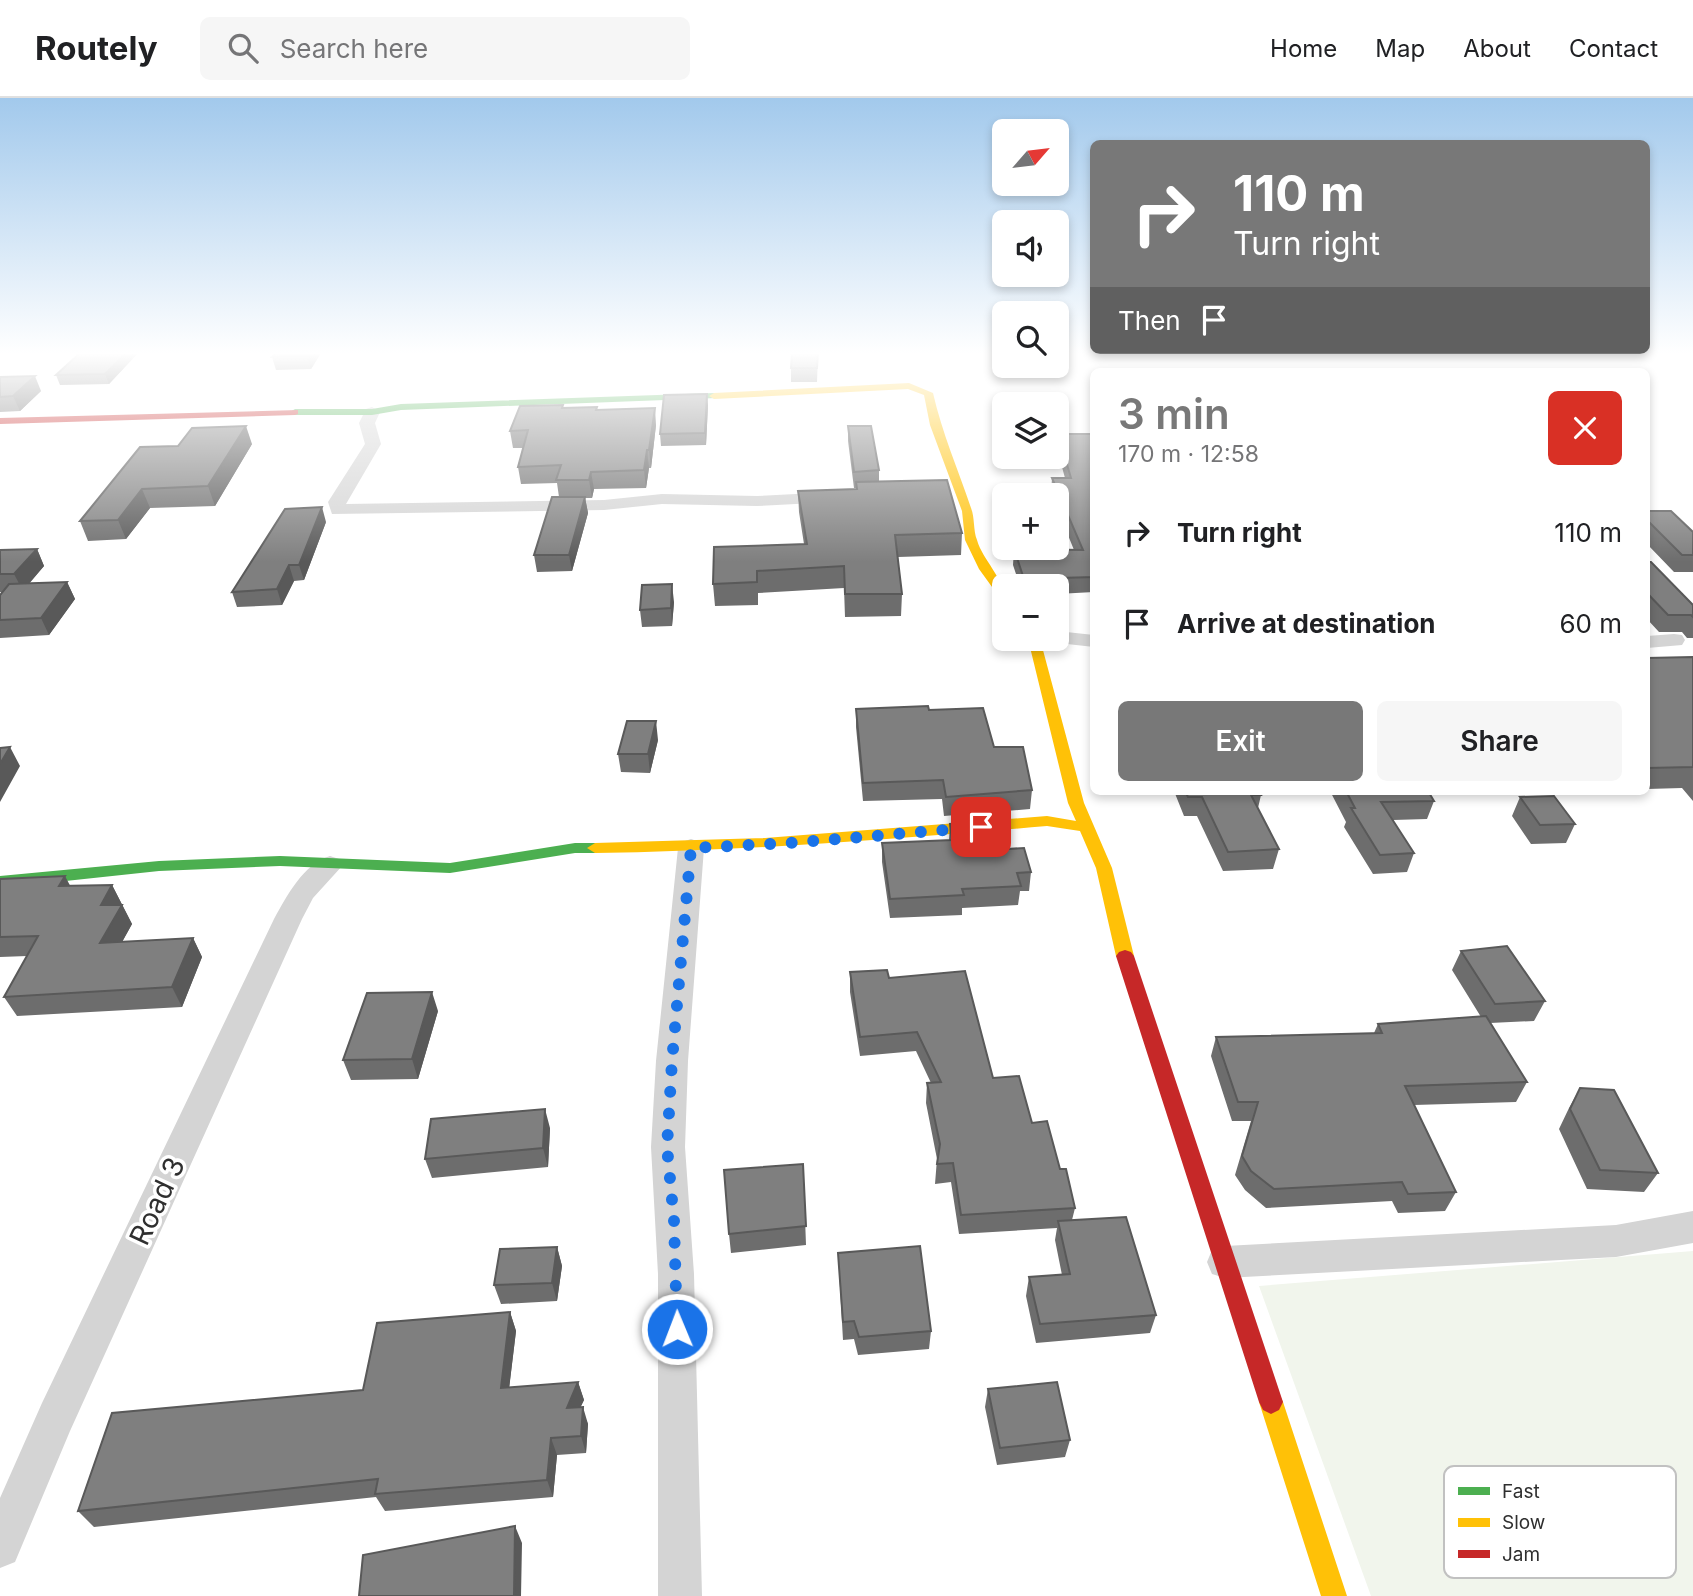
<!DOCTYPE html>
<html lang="en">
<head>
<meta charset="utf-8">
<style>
  :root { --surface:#fff; --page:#f6f6f6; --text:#202124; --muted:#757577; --line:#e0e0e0; --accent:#787878 }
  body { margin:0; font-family:Inter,sans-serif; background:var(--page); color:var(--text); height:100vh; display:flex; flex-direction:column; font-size:26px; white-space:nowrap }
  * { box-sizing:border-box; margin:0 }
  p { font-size:23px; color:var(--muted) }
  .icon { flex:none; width:38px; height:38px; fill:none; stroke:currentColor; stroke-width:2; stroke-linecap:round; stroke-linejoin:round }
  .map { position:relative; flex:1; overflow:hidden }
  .panel { position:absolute; left:1090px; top:270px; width:560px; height:427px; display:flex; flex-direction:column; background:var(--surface); border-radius:10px; box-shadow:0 4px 10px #0003 }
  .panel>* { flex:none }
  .top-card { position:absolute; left:1090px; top:42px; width:560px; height:214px; border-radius:10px; box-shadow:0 4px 10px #0003; background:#787878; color:#fff; overflow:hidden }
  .needle { width:46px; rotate:62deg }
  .fabs { position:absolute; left:992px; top:21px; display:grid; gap:14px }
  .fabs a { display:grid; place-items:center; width:77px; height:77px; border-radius:10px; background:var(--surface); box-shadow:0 4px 10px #0003; font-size:35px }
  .pin { position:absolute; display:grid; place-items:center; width:60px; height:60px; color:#fff; margin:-30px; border-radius:14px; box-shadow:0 4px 10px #0006 }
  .me { position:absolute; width:77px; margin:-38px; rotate:359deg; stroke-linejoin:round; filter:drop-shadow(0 0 5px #0008) }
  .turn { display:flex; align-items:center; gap:24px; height:147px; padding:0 28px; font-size:32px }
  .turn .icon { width:91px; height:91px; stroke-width:2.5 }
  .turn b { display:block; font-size:49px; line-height:60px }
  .then { display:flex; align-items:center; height:66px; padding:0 28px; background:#0003; gap:14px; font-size:26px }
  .round { display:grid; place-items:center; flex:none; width:74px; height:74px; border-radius:10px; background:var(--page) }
  .headline { display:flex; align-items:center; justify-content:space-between; height:119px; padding:0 28px }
  h1 { font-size:42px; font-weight:600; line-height:52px; color:var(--accent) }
  .action { display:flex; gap:14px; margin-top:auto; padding:14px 28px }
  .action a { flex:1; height:80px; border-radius:10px; background:var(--accent); color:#fff; font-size:28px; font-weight:600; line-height:80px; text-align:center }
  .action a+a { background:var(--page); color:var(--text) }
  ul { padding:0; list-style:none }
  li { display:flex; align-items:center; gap:21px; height:91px; padding:0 28px }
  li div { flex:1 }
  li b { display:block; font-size:26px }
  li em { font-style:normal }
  header { display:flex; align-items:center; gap:42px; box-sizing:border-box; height:98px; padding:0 35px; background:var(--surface); border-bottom:2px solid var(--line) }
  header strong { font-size:33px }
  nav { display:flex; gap:38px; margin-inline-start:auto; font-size:24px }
  .search { width:490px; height:63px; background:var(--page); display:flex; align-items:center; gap:18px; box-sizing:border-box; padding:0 24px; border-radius:10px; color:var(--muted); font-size:26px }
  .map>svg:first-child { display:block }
  .green { fill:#f1f5ec }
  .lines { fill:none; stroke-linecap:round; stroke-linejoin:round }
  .street { fill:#d4d4d4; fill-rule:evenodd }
  .fast { fill:#4caf50; fill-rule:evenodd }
  .slow { fill:#ffc107; fill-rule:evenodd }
  .jam { fill:#c62828; fill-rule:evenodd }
  .wall { fill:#6d6d6d }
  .shaded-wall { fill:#595959 }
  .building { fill:#7f7f7f; stroke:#595959; stroke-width:2 }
  .route { stroke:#1a73e8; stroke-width:12; stroke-dasharray:0 21.6 }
  .labels { text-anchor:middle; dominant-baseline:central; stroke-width:7; stroke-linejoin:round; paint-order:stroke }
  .near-street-label { font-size:28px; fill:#2f2f2f; stroke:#fff }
  .key { fill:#fff; stroke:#c1c1c1; stroke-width:2 }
  .key-label { font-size:19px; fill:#2f2f2f }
</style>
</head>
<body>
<header>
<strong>Routely</strong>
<div class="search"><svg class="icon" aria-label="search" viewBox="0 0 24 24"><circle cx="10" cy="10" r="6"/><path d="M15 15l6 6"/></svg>Search here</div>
<nav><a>Home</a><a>Map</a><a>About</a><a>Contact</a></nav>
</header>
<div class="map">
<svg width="1693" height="1498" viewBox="0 0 1693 1498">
  <rect width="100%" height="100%" fill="#fff"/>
  <path class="green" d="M 1693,1153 L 1693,1498 L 1371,1498 L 1259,1188 Z"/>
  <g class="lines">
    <path class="street" d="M 372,309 L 380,314 L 375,325 L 381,346 L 346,406 L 604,402 L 662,396 L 757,398 L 834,394 L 843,399 L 834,404 L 757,408 L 662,406 L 604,412 L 332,416 L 328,404 L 365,346 L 359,325 L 366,311 Z
      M 1057,533 L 1094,537 L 1094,549 L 1049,544 L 1048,541 L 1057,541 Z
      M 1674,536 L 1682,537 L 1685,542 L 1682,547 L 1647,550 L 1647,538 Z
      M 691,741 L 700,744 L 704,750 L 688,963 L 685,1049 L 694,1176 L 702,1498 L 658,1498 L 658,1176 L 651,1049 L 656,963 L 678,750 L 682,744 Z
      M 330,758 L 339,761 L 343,767 L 313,800 L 302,821 L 70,1333 L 15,1464 L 0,1470 L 0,1400 L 42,1305 L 274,821 C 287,798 303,766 330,758 Z
      M 1693,1113 L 1693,1145 L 1616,1159 L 1225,1180 L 1212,1176 L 1207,1164 L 1212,1152 L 1225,1148 L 1616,1127 Z"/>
    <path class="fast" d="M 714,295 L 717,296 L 717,300 L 401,312 L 372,317 L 295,317 L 290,314 L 295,311 L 372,311 L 401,306 Z
      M 575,745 L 595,745 L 603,750 L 595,755 L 575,755 L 450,775 L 280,768 L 159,773 L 0,790 L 0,778 L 159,763 L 280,758 L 450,765 Z"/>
    <path class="slow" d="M 909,285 L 933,295 C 942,335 958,371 971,410 C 975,420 973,432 977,442 C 983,463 1004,479 1004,501 L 1000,500 L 979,471 L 965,442 L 962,413 L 930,327 L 924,297 L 908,291 L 714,301 L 709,298 L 714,295 Z
      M 1028,541 L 1040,541 L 1084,705 L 1112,770 L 1134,858 L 1131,862 L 1119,862 L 1116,858 L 1096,770 L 1080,733 L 1047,728 C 896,741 746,753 595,755 L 587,750 L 595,745 L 765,740 L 1047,718 L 1076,723 L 1068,705 Z
      M 1271,1292 L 1279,1296 L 1283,1304 L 1347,1498 L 1321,1498 L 1259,1304 L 1263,1296 Z"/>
    <path class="jam" d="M 298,312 L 298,316 L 295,317 L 0,326 L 0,320 Z
      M 1125,852 L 1131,854 L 1134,858 L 1283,1304 L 1279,1312 L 1271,1316 L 1263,1312 L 1259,1304 L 1116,858 L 1119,854 Z"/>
  </g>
  <path class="wall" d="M 80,255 L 138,255 L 109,286 L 60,287 L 56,277 Z
    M 276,255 L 321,255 L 311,271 L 276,272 L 272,259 Z
    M 792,255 L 818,255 L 817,284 L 791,284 L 791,270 Z
    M 0,279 L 41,293 L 20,313 L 0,314 Z
    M 563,307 L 563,310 L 597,309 L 597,312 L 656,327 L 651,370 L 649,370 L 646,390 L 594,391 L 592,400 L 585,400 L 588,415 L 572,473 L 537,474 L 534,457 L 559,399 L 557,385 L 521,386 L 518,369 L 523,350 L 513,350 L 510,333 Z
    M 708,307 L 706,347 L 661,348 L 660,336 Z
    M 848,328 L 879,372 L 879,384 L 962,435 L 961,457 L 898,459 L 902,496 L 901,518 L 845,519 L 844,490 L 758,495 L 758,507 L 715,508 L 713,486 L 804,446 L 799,414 L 798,393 L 856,391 L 856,390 L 854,390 L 848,343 Z
    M 1058,336 L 1094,336 L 1094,494 L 1057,496 L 1057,488 L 1020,488 L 1013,467 L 1014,451 L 1074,452 L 1057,410 L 1057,397 L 1052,397 L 1051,395 L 1052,380 L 1065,380 L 1057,351 Z
    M 252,346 L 215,408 L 150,410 L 126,441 L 88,443 L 80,423 L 140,349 Z
    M 1647,413 L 1693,434 L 1693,474 L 1674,474 L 1647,446 Z
    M 326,424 L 304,482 L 294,483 L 282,507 L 237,509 L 232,494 Z
    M 37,451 L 44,468 L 29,485 L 67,484 L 75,501 L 49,537 L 0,540 L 0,497 L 3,494 L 0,494 L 0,452 Z
    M 1647,464 L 1693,507 L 1693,540 L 1687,540 L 1682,534 L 1659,534 L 1647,521 Z
    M 674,504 L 672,528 L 642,529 L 640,512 Z
    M 1693,559 L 1693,703 L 1682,690 L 1647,691 L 1647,560 Z
    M 856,611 L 929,612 L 994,649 L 1032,692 L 1030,711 L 944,718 L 942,701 L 863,703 L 856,629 Z
    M 658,642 L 650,675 L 621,674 L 618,656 Z
    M 1174,693 L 1259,693 L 1261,697 L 1258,710 L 1279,751 L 1273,771 L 1223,773 L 1197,718 L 1184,718 Z
    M 1330,693 L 1428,693 L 1434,703 L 1427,721 L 1393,722 L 1414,755 L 1407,774 L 1373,776 L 1344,729 L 1346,724 Z
    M 1520,699 L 1575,726 L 1566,745 L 1531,746 L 1512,718 Z
    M 950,726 L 992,752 L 1031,774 L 1029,793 L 1020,793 L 1018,807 L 962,810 L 962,817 L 890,820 L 882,764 L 882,745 L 949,742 Z
    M 0,781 L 70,788 L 112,787 L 132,826 L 122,844 L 193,840 L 202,859 L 182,909 L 17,918 L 4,899 L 27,858 L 0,859 Z
    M 1461,853 L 1545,903 L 1534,923 L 1490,925 L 1527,984 L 1516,1004 L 1414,1007 L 1456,1094 L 1445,1113 L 1398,1115 L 1392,1103 L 1266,1110 L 1245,1092 L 1235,1077 L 1251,1023 L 1232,1023 L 1211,958 L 1216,939 L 1374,935 L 1378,926 L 1481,919 L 1452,872 Z
    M 850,874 L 889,880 L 993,980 L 1032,1025 L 1060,1071 L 1075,1110 L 1072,1122 L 1156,1217 L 1150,1235 L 1036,1245 L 1026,1198 L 1029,1179 L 1062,1177 L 1055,1142 L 1057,1130 L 959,1136 L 951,1084 L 935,1086 L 937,1061 L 926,1005 L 927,985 L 931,985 L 916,953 L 860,958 L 850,894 Z
    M 438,913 L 418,981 L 351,982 L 343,962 Z
    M 1580,990 L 1658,1075 L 1644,1094 L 1587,1091 L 1559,1031 L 1569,1010 Z
    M 550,1030 L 548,1069 L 432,1080 L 425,1061 Z
    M 803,1066 L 806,1147 L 731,1155 L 729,1136 Z
    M 557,1149 L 562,1168 L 557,1203 L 501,1206 L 494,1187 Z
    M 838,1155 L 931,1233 L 929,1251 L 858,1257 L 854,1241 L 843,1242 Z
    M 510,1214 L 516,1233 L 509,1290 L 578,1284 L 584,1302 L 580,1309 L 588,1326 L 586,1355 L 557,1357 L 553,1399 L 385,1413 L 376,1399 L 94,1429 L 78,1413 L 363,1292 Z
    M 988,1291 L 1070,1342 L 1065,1359 L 997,1367 L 985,1309 Z"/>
  <path class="shaded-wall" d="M 126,255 L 138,255 L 109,286 L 105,276 Z
    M 310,255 L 321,255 L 311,271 L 307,258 Z
    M 35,278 L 41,293 L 20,313 L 13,298 Z
    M 707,296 L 708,307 L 706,347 L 705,335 Z
    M 655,310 L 656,327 L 651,370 L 649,352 Z
    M 246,328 L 252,346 L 215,408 L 208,388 Z
    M 647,352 L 649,370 L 646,390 L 644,372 Z
    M 591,374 L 594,391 L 592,400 L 589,382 Z
    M 142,391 L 150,410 L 126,441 L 118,422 Z
    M 585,399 L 588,415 L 572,473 L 569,457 Z
    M 322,409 L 326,424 L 304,482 L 299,467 Z
    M 37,451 L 44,468 L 23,493 L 14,476 Z
    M 289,467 L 294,483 L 282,507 L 277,491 Z
    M 67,484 L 75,501 L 49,537 L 41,520 Z
    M 672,486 L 674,504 L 672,528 L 671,510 Z
    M 656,623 L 658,642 L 650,675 L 648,656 Z
    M 10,649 L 20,668 L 0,704 L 0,666 Z
    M 65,778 L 75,797 L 59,788 Z
    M 112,787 L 132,826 L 111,864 L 100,845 L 101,807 Z
    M 193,840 L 202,859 L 182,909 L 172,889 Z
    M 432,894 L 438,913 L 418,981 L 412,961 Z
    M 545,1011 L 550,1030 L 548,1069 L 543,1050 Z
    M 557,1149 L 562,1168 L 557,1203 L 552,1185 Z
    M 510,1214 L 516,1233 L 507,1308 L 501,1290 Z
    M 578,1284 L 584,1302 L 572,1328 L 567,1310 Z
    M 583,1309 L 588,1326 L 586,1355 L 581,1338 Z
    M 551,1340 L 557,1357 L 553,1399 L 547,1382 Z
    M 515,1428 L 522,1445 L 521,1498 L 514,1498 Z"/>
  <path class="building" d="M 80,255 L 126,255 L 105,276 L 56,277 Z
    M 276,255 L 310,255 L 307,258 L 272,259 Z
    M 792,255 L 818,255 L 817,270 L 791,270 Z
    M 35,278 L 13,298 L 0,299 L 0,279 Z
    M 707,296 L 705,335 L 660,336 L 664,297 Z
    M 563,307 L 562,310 L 597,309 L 596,312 L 655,310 L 649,352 L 647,352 L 644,372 L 591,374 L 589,382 L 556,382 L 561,367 L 518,369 L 528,332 L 510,333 L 520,308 Z
    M 246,328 L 208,388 L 142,391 L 118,422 L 80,423 L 140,349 L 178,348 L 192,330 Z
    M 848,328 L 871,328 L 879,372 L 854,374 Z
    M 1058,336 L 1094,336 L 1094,479 L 1024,481 L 1014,451 L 1083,452 L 1052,380 L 1071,380 Z
    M 947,382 L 962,435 L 895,437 L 902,496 L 845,496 L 844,468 L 757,473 L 757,484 L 713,486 L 714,449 L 807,446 L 798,393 L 857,391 L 856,384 Z
    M 552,399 L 585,399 L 569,457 L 534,457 Z
    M 322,409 L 299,467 L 289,467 L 277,491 L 232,494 L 285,411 Z
    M 1647,413 L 1671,413 L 1693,434 L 1693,457 L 1682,457 L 1647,422 Z
    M 37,451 L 14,476 L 0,476 L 0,452 Z
    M 1647,464 L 1651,464 L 1693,507 L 1693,519 L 1691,517 L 1668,517 L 1647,495 Z
    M 67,484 L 41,520 L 0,522 L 0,497 L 9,486 Z
    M 672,486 L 671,510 L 640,512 L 642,487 Z
    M 1693,559 L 1693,669 L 1647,670 L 1647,560 Z
    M 928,608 L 929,612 L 983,610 L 994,649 L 1023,649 L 1032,692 L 946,699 L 943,682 L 863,685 L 856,611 Z
    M 627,623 L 656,623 L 648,656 L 618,656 Z
    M 10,649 L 0,666 L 0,650 Z
    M 1185,693 L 1259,693 L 1261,697 L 1251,697 L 1279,751 L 1228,754 L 1202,699 L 1188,699 Z
    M 1346,693 L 1428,693 L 1434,703 L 1381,704 L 1414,755 L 1380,757 L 1351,710 L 1355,710 Z
    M 1554,698 L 1575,726 L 1540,727 L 1520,699 Z
    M 987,723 L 992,752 L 1024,750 L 1031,774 L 1017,775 L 1021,788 L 962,791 L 964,797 L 890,801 L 882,745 L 952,742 L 950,726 Z
    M 65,778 L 59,788 L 112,787 L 101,807 L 122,807 L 100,845 L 193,840 L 172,889 L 4,899 L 38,838 L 0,839 L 0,781 Z
    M 1507,848 L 1545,903 L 1495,906 L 1461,853 Z
    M 887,872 L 889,880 L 965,873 L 993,980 L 1019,978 L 1032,1025 L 1047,1023 L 1060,1071 L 1066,1071 L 1075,1110 L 961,1117 L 953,1065 L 937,1066 L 940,1046 L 927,985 L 941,984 L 917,934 L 860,939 L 850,874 Z
    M 432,894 L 412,961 L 343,962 L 367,895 Z
    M 1486,918 L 1527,984 L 1405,988 L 1456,1094 L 1408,1096 L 1402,1084 L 1274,1091 L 1251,1073 L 1242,1058 L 1258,1004 L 1238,1004 L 1216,939 L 1382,935 L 1378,926 Z
    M 1580,990 L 1614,992 L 1658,1075 L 1600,1072 L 1570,1011 Z
    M 545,1011 L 543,1050 L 425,1061 L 431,1021 Z
    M 803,1066 L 806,1128 L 729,1136 L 724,1072 Z
    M 1126,1119 L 1156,1217 L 1040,1226 L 1029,1179 L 1070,1176 L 1058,1123 Z
    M 920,1148 L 931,1233 L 859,1239 L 854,1223 L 843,1224 L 838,1155 Z
    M 557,1149 L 552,1185 L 494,1187 L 500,1151 Z
    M 510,1214 L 501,1290 L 578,1284 L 567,1310 L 583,1309 L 581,1338 L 551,1340 L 547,1382 L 375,1396 L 378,1381 L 78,1413 L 112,1315 L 363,1292 L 377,1225 Z
    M 1057,1284 L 1070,1342 L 1000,1350 L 988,1291 Z
    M 515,1428 L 514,1498 L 359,1498 L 363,1457 Z"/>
  <linearGradient id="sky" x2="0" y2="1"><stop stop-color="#a2c9ec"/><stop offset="0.55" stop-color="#fff"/><stop offset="1" stop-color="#fff" stop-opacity="0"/></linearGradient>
  <rect width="1693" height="464" fill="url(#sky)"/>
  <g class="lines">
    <path class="route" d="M 677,1231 L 674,1123 L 667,1049 L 672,963 L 691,750 L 790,745 L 981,729"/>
  </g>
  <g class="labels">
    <g class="near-street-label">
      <text transform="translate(157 1103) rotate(-65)">Road 3</text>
    </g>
  </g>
  <rect x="1444" y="1368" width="232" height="112" rx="10" class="key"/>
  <rect x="1458" y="1389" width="32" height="8" fill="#4caf50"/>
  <rect x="1458" y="1420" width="32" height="9" fill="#ffc107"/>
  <rect x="1458" y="1452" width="32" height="8" fill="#c62828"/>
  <g class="key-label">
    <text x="1502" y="1400">Fast</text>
    <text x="1502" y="1431">Slow</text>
    <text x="1502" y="1463">Jam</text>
  </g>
</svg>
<div class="fabs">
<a><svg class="needle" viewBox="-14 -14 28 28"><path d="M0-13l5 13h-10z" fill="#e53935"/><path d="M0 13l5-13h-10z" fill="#757577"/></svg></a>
<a><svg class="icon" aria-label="sound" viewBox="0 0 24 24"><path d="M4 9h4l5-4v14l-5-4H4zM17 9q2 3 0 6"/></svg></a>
<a><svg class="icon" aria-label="search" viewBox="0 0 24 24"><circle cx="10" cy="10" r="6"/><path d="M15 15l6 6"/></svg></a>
<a><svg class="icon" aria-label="layers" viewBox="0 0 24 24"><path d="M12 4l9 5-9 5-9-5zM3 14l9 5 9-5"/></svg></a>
<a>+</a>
<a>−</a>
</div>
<div class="pin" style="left:981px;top:729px;background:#d93025"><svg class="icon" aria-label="arrive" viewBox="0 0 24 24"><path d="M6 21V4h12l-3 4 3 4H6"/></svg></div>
<svg class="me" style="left:677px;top:1231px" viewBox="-20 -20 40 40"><circle r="17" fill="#1a73e8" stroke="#fff" stroke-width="3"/><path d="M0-11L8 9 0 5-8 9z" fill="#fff"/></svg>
<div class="top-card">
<div class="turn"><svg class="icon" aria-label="right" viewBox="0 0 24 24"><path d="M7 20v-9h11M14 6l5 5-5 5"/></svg><div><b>110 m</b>Turn right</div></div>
<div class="then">Then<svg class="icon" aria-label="arrive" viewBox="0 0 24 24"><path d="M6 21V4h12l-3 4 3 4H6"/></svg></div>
</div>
<section class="panel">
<div class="headline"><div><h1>3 min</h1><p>170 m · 12:58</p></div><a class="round" style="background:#d93025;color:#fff"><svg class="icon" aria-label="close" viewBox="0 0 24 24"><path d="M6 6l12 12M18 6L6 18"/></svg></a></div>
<ul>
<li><svg class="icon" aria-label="right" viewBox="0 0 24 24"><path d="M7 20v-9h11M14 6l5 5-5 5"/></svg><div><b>Turn right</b></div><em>110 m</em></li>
<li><svg class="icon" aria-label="arrive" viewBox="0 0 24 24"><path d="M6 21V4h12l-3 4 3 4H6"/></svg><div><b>Arrive at destination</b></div><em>60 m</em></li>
</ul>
<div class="action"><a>Exit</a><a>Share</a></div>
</section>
</div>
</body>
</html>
